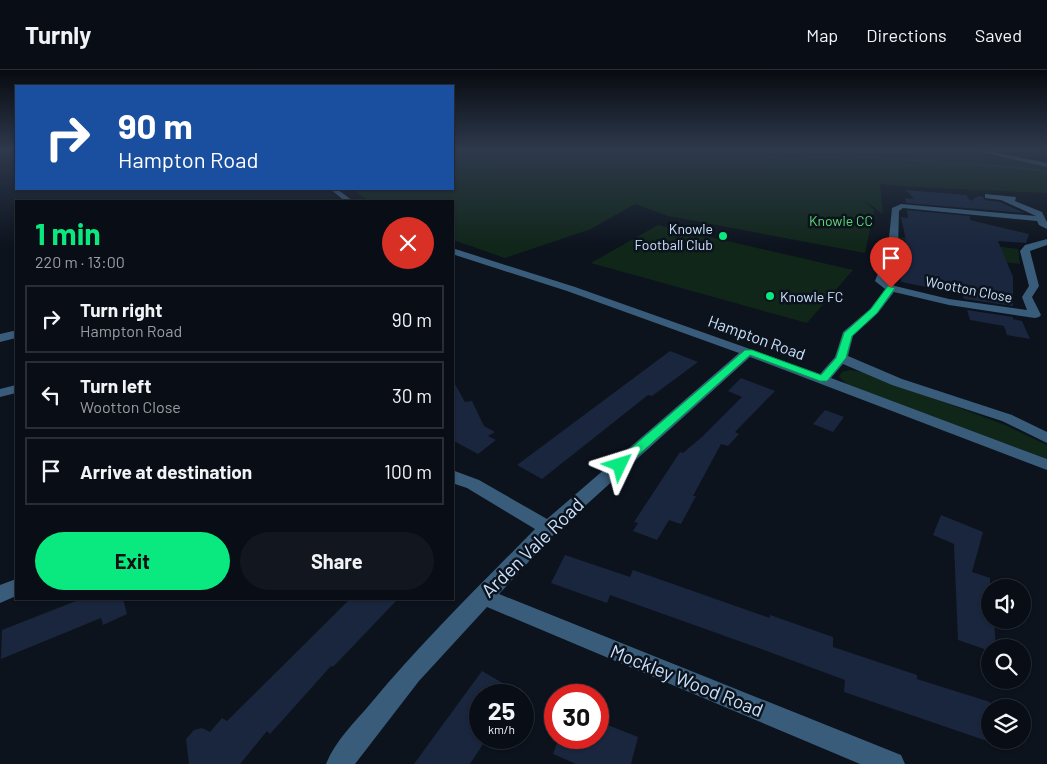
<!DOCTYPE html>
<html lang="en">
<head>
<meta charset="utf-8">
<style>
  :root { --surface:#090e16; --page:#12171f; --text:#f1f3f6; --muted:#999ca1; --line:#292e35; --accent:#0ae980 }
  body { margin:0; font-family:Barlow,sans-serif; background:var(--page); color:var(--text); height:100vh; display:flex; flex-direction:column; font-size:19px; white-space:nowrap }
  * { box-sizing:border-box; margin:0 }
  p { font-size:16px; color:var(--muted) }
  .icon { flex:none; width:28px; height:28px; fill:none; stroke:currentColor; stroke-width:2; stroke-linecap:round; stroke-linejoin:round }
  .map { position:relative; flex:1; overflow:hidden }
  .side { position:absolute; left:15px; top:130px; width:439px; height:400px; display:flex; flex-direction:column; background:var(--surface); border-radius:0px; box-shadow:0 1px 4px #0004,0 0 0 1px var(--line) }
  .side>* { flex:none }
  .banner { position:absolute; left:15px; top:15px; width:439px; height:105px; border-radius:0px; box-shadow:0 1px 4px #0004,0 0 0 1px var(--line); background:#1a4fa0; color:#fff; overflow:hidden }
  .tools { position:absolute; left:981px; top:509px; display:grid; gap:10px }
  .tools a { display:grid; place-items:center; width:50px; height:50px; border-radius:50%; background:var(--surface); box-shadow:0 1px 4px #0004,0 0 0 1px var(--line); font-size:25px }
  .speed { position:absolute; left:469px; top:614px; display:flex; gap:10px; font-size:25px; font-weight:700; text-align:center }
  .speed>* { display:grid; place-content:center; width:65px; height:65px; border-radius:50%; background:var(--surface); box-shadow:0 1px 4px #0004,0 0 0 1px var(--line); line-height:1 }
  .speed small { font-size:12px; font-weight:400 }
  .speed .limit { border:8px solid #d22; background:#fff; color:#111 }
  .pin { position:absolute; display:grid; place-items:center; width:42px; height:42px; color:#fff; margin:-51px -21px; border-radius:50% 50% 50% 0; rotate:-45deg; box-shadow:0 0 5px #0007 }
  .pin .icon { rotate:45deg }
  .me { position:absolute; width:55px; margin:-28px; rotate:49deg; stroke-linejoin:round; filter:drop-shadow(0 0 4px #0008) }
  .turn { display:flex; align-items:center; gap:18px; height:105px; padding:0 20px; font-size:22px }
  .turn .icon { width:65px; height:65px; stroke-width:2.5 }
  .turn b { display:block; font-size:35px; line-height:42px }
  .round { display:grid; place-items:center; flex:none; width:52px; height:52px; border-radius:26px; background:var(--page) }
  .head { display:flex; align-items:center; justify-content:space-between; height:85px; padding:0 20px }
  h1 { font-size:30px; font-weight:700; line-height:38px; color:var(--accent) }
  .primary-button { display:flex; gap:10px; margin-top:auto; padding:10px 20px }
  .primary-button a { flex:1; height:58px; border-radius:30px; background:var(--accent); color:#111; font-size:20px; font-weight:700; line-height:58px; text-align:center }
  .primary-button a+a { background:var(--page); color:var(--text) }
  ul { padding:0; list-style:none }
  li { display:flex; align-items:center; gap:15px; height:68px; margin:0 10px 8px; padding:0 10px; border:2px solid var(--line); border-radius:0px }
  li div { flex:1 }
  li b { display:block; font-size:19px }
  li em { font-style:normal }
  header { display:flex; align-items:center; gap:30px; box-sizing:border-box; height:70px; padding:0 25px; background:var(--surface); border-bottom:1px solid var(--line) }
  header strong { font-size:24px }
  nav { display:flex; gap:28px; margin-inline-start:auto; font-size:18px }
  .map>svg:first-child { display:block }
  .green { fill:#102619 }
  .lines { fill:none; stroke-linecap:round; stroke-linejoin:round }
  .stream { fill:#0b3538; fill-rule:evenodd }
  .building { fill:#19263d }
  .minor { fill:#395c7a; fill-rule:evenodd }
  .route { fill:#0ae980; stroke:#069753 }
  .poi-dot { fill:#0ae980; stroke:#0c131d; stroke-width:2 }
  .labels { text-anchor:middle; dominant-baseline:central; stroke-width:5; stroke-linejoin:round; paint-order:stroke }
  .far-park-label { font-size:14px; fill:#5bd871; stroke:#0c131d }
  .far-poi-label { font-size:14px; fill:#cae1fd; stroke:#0c131d; text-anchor:end }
  .far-street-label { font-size:14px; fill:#cae1fd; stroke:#0c131d }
  .street-label { font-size:16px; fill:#cae1fd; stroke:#0c131d }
  .near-street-label { font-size:19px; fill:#cae1fd; stroke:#0c131d }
</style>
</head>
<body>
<header>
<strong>Turnly</strong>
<nav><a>Map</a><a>Directions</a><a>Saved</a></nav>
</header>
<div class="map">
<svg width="1047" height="694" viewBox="0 0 1047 694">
  <rect width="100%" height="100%" fill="#0c131d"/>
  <path class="green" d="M 453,80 L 970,80 L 1047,97 L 1047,123 L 910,117 L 880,114 L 883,144 L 864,130 L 874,140 L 865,183 L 668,146 L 635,134 L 591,159 L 505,188 L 453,170 L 452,131 L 369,131 L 352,119 L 452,119 Z
    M 658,155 L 853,200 L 807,253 L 591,193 Z
    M 897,167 L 949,170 L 1018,179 L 1020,194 L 972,188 L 937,180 L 896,178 Z
    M 850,300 L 864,302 L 1005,355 L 1047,375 L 1047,389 L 848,315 L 839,307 L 842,302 Z"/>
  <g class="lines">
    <path class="stream" d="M 697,80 L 789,88 L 850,85 L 1023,97 L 1047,101 L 1047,103 L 1023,99 L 850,87 L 789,90 L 698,81 Z"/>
  </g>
  <path class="building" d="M 906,120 L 966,125 L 971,131 L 978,126 L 983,127 L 985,130 L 1000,132 L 1025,143 L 906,133 L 905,128 L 914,129 Z
    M 907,140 L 970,146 L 970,150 L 1029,164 L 1026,173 L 998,171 L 1013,207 L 1013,236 L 964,229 L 962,224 L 901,212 L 898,182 L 899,180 L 908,181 L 901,147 L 908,148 Z
    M 967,240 L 1013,247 L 1013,249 L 1022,251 L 1030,269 L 1007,265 L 1004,256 L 970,250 Z
    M 670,281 L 698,292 L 652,326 L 648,325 L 542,409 L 517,395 Z
    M 741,308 L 775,321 L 735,362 L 739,364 L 728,376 L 721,374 L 693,426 L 696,426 L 681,454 L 669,450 L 657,470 L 633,461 L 638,453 L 634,452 L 680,382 L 683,383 L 703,366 L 742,327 L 728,321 Z
    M 452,309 L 465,332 L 472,331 L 484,356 L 495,362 L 488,366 L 496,370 L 478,384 L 452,370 Z
    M 825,340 L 844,347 L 833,362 L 813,354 Z
    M 941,445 L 983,462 L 972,502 L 990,508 L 990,550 L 994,550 L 996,578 L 990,578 L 990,581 L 958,570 L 954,474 L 933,465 Z
    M 565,485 L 630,507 L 633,500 L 770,548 L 770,545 L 833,567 L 833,577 L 917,605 L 917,609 L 990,632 L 990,672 L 844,622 L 845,610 L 753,576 L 610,525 L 607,533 L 551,513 Z
    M 81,529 L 123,529 L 127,544 L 103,555 L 101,548 L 1,589 L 2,560 Z
    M 350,529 L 398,529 L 333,597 L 331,596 L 270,664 L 267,661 L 240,694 L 189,694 L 186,669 L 194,660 L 202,658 L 210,662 L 222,648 L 227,651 Z
    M 482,601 L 523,625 L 480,625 L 480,668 L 487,668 L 470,694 L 414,694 Z
    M 598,651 L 638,667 L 631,694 L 576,694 L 553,684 L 559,668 L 598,668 Z"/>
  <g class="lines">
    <path class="minor" d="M 972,80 L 983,80 L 1047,93 L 1047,97 Z
      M 330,119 L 337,119 L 353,131 L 345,131 Z
      M 985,124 L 1016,127 L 1015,131 L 1042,142 L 1047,152 L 1047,159 L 1039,155 L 1037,151 L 903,138 L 899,141 L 898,178 L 886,210 L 895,216 L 949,229 L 1027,240 L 1022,227 L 1029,216 L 1020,181 L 1025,175 L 1047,169 L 1047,175 L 1030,181 L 1039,216 L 1032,227 L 1041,245 L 1039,247 L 1035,248 L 949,235 L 894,222 L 878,243 L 853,266 L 848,286 L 902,309 L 1012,345 L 1047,362 L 1047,373 L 1002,351 L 892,315 L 843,294 L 831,308 L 1047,389 L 1047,400 L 750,287 L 555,463 L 499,524 L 901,685 L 905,694 L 860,694 L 487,537 L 419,611 L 355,694 L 326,694 C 335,671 355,652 371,633 C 422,572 479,516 535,459 L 467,418 L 452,413 L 452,400 L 479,410 L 547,449 L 739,283 L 567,221 L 452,184 L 452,178 L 575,217 L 820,304 L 835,287 L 843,262 L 870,239 L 885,219 L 875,211 L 888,178 L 892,138 L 901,134 L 1036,146 L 1001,130 L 985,128 Z
      M 13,261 L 16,262 L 16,268 L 0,272 L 0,264 Z
      M 16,315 L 16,323 L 0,327 L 0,319 Z
      M 16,509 L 16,526 L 0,533 L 0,515 Z"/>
  </g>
  <linearGradient id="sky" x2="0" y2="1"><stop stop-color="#070a10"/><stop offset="0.45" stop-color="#2e394c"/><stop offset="1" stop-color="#2e394c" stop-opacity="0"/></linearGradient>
  <rect width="1047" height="177" fill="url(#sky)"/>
  <path class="route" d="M 888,216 L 895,218 L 877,243 L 852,266 L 846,288 L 827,311 L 820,311 L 750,285 L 624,398 L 615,398 L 613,395 L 615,392 L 745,280 L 752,280 L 821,305 L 836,288 L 844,263 L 871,239 Z"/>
  <g class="poi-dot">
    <circle cx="723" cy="166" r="5"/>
    <circle cx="770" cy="226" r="5"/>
  </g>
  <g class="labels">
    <g class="far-park-label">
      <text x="841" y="150">Knowle CC</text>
    </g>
    <g class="far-poi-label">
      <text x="713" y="158">Knowle<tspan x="713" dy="16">Football Club</tspan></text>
      <text x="780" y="226" text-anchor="start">Knowle FC</text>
    </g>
    <g class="far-street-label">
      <text transform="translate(969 219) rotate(11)">Wootton Close</text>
    </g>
    <g class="street-label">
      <text transform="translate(757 267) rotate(20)">Hampton Road</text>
    </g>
    <g class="near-street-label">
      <text transform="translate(532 477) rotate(-44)">Arden Vale Road</text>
      <text transform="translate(687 610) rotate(22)">Mockley Wood Road</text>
    </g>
  </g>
</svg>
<div class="tools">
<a><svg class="icon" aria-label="sound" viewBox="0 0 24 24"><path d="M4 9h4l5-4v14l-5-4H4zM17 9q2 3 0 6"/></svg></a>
<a><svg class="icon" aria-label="search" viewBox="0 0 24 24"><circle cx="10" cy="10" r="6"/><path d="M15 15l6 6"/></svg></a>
<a><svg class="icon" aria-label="layers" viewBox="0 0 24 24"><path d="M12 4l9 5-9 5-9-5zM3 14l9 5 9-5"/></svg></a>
</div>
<div class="speed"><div>25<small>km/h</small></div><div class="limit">30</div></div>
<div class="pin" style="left:891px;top:218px;background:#d93025"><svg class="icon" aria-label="arrive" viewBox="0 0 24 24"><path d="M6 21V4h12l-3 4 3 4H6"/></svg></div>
<svg class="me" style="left:620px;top:395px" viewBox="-20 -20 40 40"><path d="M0-17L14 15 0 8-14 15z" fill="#0ae980" stroke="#fff" stroke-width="4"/></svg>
<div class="banner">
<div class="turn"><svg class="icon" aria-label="right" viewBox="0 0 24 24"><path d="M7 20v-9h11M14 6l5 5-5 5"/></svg><div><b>90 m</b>Hampton Road</div></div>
</div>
<section class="side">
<div class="head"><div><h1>1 min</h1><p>220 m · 13:00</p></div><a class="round" style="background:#d93025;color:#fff"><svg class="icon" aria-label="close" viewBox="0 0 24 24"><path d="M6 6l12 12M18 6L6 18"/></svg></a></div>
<ul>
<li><svg class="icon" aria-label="right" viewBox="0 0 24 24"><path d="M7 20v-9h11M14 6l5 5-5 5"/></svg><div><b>Turn right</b><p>Hampton Road</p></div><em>90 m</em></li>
<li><svg class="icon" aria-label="left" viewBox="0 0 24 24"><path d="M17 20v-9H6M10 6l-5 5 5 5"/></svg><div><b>Turn left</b><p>Wootton Close</p></div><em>30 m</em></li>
<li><svg class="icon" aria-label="arrive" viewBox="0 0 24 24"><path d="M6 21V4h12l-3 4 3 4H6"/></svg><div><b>Arrive at destination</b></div><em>100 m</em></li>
</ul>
<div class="primary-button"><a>Exit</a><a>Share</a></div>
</section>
</div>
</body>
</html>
